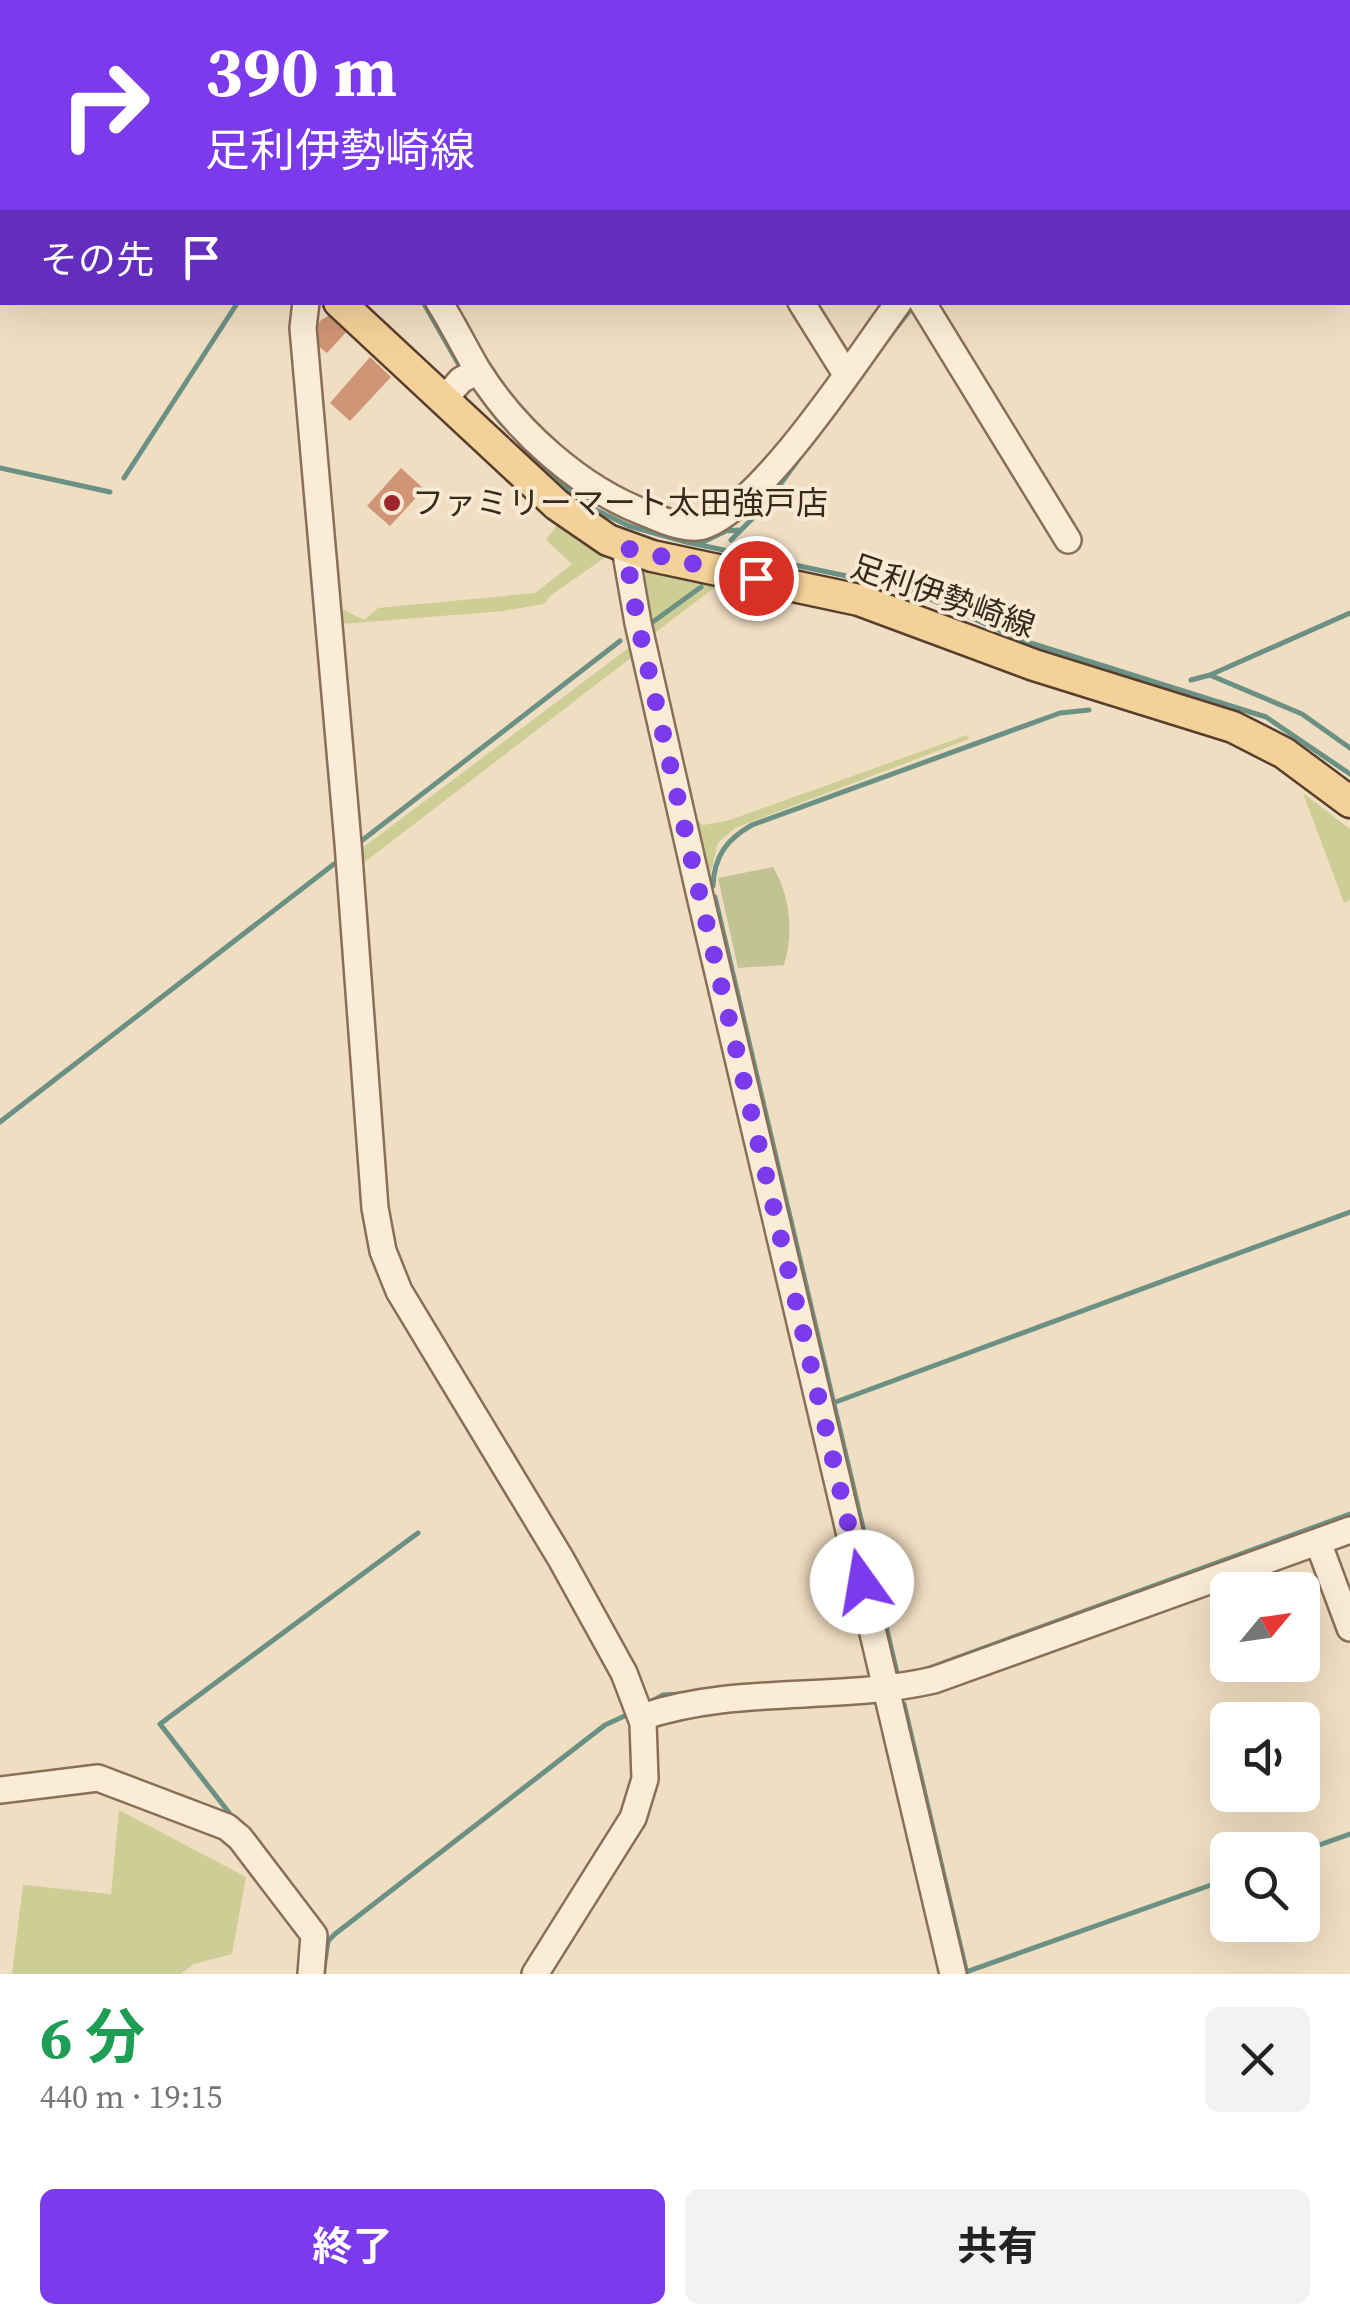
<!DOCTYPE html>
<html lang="ja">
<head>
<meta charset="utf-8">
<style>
  :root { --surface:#fff; --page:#f2f2f2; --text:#222; --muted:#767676; --accent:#7c3aed }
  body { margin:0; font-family:"Source Serif 4","Noto Sans JP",serif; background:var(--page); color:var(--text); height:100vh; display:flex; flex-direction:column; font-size:38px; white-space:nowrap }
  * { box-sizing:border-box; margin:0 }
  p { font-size:32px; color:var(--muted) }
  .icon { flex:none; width:55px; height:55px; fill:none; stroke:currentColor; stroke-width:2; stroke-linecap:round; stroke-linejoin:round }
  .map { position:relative; height:1974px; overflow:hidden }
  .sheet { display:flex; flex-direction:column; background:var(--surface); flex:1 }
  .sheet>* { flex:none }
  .hud { position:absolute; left:0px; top:0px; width:1350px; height:305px; box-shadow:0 10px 40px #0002; background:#7c3aed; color:#fff; overflow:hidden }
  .needle { width:65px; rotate:61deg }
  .fabs { position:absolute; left:1210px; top:1572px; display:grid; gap:20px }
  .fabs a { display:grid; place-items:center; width:110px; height:110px; border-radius:15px; background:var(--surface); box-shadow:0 10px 40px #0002; font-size:50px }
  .pin { position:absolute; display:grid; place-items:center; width:85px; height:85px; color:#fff; margin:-42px; border:5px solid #fff; border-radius:50%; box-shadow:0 2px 10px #0007 }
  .me { position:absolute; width:110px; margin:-55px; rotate:347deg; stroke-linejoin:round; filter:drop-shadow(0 0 8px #0008) }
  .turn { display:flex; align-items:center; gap:35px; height:210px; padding:0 40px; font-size:45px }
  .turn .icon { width:130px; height:130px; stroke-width:2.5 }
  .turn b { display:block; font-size:70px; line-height:85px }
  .then { display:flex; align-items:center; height:95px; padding:0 40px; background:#0003; gap:20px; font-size:38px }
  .round { display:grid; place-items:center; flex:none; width:105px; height:105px; border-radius:15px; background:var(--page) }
  .summary { display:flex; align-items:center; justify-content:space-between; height:170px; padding:0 40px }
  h1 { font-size:60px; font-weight:700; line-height:75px; color:#1e9e55 }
  .primary-button { display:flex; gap:20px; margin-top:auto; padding:20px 40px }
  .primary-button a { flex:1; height:115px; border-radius:15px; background:var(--accent); color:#fff; font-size:40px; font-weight:700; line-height:115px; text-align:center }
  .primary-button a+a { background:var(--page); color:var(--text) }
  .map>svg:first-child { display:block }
  .green { fill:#ccce95 }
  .cemetery { fill:#c1c395 }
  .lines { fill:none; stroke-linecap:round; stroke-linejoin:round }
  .stream { stroke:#6b9184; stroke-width:5 }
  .building { fill:#cf9576 }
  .minor-casing { stroke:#8a6f58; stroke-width:30 }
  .major-casing { stroke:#583e2d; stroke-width:35 }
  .minor { stroke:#faecd6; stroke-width:25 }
  .major { stroke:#f4d198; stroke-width:30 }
  .route { stroke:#7c3aed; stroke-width:18; stroke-dasharray:0 32.4 }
  .poi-dot { fill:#9b2630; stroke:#f7e9d2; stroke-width:4 }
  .labels { text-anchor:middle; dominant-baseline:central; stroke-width:8; stroke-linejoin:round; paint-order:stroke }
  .poi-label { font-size:32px; fill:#39291d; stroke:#f7e9d2; text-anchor:start }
  .street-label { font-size:32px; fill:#39291d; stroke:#f7e9d2 }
</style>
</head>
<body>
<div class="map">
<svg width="1350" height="1974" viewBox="0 0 1350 1974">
  <rect width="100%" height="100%" fill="#f0dec2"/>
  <path class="green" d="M 561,520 L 605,550 L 607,556 L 550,596 L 544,604 L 503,611 L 342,624 L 340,608 L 364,620 L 378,608 L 535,593 L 572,564 L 546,540 Z
    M 631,561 L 718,585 L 652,635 L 697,820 L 703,825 L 727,821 L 967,735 L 969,739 L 735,828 L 718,843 L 709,880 Z
    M 634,644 L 636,654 L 362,864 L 361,849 Z
    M 1303,793 L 1350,829 L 1350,900 L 1344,903 Z
    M 119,1810 L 246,1877 L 232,1954 L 194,1964 L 180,1974 L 12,1974 L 23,1885 L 111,1894 Z"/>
  <path class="cemetery" d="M 773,867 C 790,895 794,934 784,965 L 738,968 L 718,878 Z"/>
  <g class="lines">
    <path class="stream" d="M 78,0 L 81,2
      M 423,302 L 463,372
      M 887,340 L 914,305
      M 472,385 L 502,424
      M 520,443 L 564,486 L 596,510 L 629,526 L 686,542 L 908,589 L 1021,640 L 1266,717 L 1350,774
      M 0,468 L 110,492
      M 124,478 L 238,302
      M 731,540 L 763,508 L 809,445
      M 699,544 L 726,531 L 738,530
      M 650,624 L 701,587
      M 1212,676 L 1302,714 L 1350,748
      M 1191,680 L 1210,675 L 1350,613
      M 360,842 L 620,641
      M 713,886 C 714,856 727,839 752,825 L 1060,713 L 1089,710
      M 715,897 L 898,1677 L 900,1676
      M 0,1122 L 334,864
      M 833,1403 L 1350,1212
      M 921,1671 L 1350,1514
      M 649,1703 L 663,1695 L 681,1694
      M 904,1704 L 967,1974
      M 234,1819 L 160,1724 L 418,1533
      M 1302,1851 L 1350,1834
      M 963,1973 L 1228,1879
      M 323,1974 L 328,1941 L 335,1934 L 605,1725 L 631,1713"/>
  </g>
  <path class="building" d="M 330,315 L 348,330 L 327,353 L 314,343 L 313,332 L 321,320 Z
    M 370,357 L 391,377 L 350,421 L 330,403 Z
    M 401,468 L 424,489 L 390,526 L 367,506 Z"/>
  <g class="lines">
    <defs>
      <path id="minor" d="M 101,0 L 103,2
        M 320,0 L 322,2
        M 507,0 L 509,2
        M 622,0 L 623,2
        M 745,0 L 747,2
        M 1296,0 L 1297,2
        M 291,2 L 293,0
        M 469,2 L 472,0
        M 827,2 L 833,0
        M 1348,123 L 1350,129
        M 306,302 L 303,328 L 348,843 L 375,1208 L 383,1251 L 399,1291 L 561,1559 L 624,1673 L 643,1723 L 645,1779 L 633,1818 L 535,1974
        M 439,302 C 453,324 464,347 477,369 C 515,430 580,489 648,514 C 664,521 689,532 706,525 C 767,500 857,359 899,302
        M 801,302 L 846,374
        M 922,302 L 1068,540
        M 445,398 L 461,380 L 478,371
        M 625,548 L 638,623 L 700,896 L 953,1974
        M 1318,1542 L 1350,1628
        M 642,1717 C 735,1685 838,1702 934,1680 L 1350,1530
        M 0,1790 L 98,1778 L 227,1827 L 240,1838 L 314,1935 L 311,1974"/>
      <path id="major" d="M 8,0 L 11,2
        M 339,302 L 557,505 L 608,540 L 652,556 L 859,600 L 1034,665 L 1233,727 L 1284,753 L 1350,802"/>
    </defs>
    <use href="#minor" class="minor-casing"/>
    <use href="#major" class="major-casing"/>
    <use href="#minor" class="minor"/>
    <use href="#major" class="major"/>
  </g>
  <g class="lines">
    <path class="route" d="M 756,578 L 625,548 L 638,624 L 700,896 L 862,1582"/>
  </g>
  <circle class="poi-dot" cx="392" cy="503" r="10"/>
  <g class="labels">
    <g class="poi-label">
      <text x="412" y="503">ファミリーマート太田強戸店</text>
    </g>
    <g class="street-label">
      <text transform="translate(943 596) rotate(19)">足利伊勢崎線</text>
    </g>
  </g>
</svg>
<div class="fabs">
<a><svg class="needle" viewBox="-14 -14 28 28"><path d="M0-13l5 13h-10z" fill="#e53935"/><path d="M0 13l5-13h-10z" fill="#767676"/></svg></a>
<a><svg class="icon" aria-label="sound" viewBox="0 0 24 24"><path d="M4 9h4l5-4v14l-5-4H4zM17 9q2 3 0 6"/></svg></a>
<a><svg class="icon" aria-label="search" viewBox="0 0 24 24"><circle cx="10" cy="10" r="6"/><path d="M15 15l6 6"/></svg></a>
</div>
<div class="pin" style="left:756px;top:578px;background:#d93025"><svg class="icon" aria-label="arrive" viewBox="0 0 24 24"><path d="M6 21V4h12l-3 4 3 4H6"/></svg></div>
<svg class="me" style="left:862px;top:1582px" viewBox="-20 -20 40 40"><circle r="19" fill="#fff"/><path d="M0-13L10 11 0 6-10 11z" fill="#7c3aed"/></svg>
<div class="hud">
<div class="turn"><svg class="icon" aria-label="right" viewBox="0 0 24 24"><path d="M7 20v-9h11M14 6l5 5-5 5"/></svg><div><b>390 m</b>足利伊勢崎線</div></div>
<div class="then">その先<svg class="icon" aria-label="arrive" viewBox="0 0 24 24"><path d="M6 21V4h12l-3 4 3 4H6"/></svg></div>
</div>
</div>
<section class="sheet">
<div class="summary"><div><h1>6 分</h1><p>440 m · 19:15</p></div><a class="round"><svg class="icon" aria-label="close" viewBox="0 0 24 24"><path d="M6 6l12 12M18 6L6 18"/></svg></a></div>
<div class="primary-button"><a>終了</a><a>共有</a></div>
</section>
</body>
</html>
